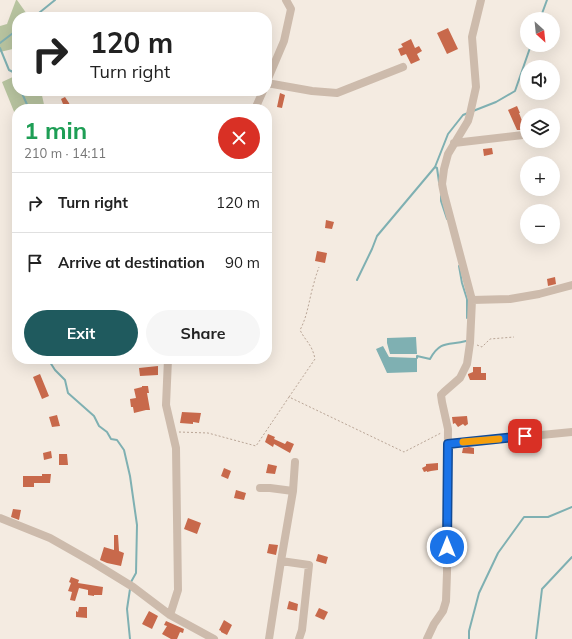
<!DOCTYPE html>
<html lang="en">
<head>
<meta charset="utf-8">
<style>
  :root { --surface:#fff; --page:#f6f6f6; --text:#222; --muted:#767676; --line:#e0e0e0; --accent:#1f5a5e }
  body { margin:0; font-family:Mulish,sans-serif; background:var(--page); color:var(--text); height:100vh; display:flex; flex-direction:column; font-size:15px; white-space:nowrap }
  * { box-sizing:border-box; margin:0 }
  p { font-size:13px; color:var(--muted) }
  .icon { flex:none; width:22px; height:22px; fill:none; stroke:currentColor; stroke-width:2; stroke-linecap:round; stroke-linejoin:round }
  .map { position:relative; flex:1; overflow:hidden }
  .drawer { position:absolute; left:12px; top:104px; width:260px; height:260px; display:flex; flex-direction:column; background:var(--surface); border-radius:16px; box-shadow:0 4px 16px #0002 }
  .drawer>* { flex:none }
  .guide { position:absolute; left:12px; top:12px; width:260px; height:84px; border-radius:16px; box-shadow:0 4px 16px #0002; background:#fff; color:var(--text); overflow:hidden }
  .needle { width:26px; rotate:153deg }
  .buttons { position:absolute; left:520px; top:12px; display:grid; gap:8px }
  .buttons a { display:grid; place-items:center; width:40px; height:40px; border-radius:50%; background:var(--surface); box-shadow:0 4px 16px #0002; font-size:20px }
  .pin { position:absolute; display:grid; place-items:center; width:34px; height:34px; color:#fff; margin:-17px; border-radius:8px; box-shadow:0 2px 6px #0006 }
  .me { position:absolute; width:44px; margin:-22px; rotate:0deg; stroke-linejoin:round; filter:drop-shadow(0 0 3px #0008) }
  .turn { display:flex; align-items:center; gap:14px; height:84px; padding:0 12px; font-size:18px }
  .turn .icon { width:52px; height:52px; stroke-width:2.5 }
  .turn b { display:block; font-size:28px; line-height:34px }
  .round { display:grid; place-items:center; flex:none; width:42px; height:42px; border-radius:21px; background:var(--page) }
  .head { display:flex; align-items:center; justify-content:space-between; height:68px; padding:0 12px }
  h1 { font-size:24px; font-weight:700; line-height:30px; color:#1e9e55 }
  .primary-button { display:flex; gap:8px; margin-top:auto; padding:8px 12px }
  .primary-button a { flex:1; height:46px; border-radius:24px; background:var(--accent); color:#fff; font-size:16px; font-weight:700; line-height:46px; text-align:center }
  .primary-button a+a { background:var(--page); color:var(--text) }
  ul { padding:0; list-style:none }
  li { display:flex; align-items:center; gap:12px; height:60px; padding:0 12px; border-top:1px solid var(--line) }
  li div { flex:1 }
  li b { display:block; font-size:15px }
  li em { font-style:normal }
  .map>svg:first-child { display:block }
  .green { fill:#b8c4a0 }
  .water { fill:#7fb0b2 }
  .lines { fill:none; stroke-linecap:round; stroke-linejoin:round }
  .stream { stroke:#7fb0b2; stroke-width:2 }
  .building { fill:#c8694b }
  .path { stroke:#b9a596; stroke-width:1; stroke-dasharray:2 2; stroke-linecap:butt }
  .minor { stroke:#cdbbac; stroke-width:8 }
  .route-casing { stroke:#114b97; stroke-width:10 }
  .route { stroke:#1a73e8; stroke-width:7 }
  .slow { stroke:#f59e0b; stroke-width:7 }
</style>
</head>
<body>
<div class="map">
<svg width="572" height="639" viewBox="0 0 572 639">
  <rect width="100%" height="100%" fill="#f4ebe1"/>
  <path class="green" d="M 16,0 L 17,0 L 29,17 L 17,17 L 17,48 L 0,52 L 0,26 L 7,24 Z
    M 17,75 L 17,91 L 41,91 L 45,109 L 17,109 L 17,119 L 2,82 Z"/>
  <path class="water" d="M 416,337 L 417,354 L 390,354 L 387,343 L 387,338 Z
    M 383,346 L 389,357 L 417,358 L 417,372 L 387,373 L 376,349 Z"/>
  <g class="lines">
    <path class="stream" d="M 34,17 L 55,0
      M 540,19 L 547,0
      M 0,43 L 17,30
      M 0,48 L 9,70 L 17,74
      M 21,91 L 29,109
      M 473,111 L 496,102 L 515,91 L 531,45
      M 435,167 L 437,168 L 439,182
      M 441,196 L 441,201 L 447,219
      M 459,266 L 462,283 L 467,299 L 467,318
      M 357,280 L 372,249 L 377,236 L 435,167 L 448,134 L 463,115 L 468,113
      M 417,358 L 417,356 L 430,359 C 441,339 450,346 466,341
      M 48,359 L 55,370 L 65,380 L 68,393 L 94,416 L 99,426 L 107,432 L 111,439 L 117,440 L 124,450 L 130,476 L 137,525 L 136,573 L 131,582
      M 130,589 L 127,609 L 130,639
      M 469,639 L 469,631 L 479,593 L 498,553 L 524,517 L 548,517 L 572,507
      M 536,639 L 542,589 L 572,557"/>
  </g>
  <path class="building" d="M 448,28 L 458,49 L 447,54 L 437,33 Z
    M 411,39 L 415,48 L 419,46 L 422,51 L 417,54 L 420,60 L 411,64 L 406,54 L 401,56 L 398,49 L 403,47 L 401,44 Z
    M 280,93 L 285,95 L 282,108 L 277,107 Z
    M 65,97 L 69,103 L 71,109 L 65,109 L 61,99 Z
    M 517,106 L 520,113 L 519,113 L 525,128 L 522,130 L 517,130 L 508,110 Z
    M 492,148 L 493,154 L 484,156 L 483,149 Z
    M 326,220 L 334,222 L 332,229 L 325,228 Z
    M 317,251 L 327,253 L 325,263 L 315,261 Z
    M 555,277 L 556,284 L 548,286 L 547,279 Z
    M 158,366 L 158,375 L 140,376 L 139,368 Z
    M 473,367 L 481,367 L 481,373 L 486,373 L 486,380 L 470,380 L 468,375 L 468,374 L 473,372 Z
    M 40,374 L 49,396 L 42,399 L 33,377 Z
    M 142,386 L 148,386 L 149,393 L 147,393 L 150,410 L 146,410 L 134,413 L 133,407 L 131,407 L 130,399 L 136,398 L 134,389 L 142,387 Z
    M 182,412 L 201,413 L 199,423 L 193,422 L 193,424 L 180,423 Z
    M 57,415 L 60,426 L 52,427 L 49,417 Z
    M 467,416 L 468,424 L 465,426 L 463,424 L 458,427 L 455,423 L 453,424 L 452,417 Z
    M 268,434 L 275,437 L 274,439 L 285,444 L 287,441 L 294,444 L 290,453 L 274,444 L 273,447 L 265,442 Z
    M 469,447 L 474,448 L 474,454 L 462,453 L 463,448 Z
    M 51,451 L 52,458 L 44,460 L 43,453 Z
    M 59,454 L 67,454 L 68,465 L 59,465 Z
    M 438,463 L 438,470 L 431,471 L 427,472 L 427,471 L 424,472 L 422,468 L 426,466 L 426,464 Z
    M 268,464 L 277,466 L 275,474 L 266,473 Z
    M 224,468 L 231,471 L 228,479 L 221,476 Z
    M 42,474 L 51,474 L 50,483 L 34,483 L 34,487 L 23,487 L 23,476 L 42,476 Z
    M 236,490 L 246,493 L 244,500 L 234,498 Z
    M 13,509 L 21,510 L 19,520 L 11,517 Z
    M 188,518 L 201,523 L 197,534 L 184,529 Z
    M 114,535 L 118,535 L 119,551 L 124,553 L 121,566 L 107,563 L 100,560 L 104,547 L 114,550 Z
    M 269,544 L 278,545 L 276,555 L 267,553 Z
    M 318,554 L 328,557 L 326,564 L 316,561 Z
    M 71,577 L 79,580 L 78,583 L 103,587 L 102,595 L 94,595 L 94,596 L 88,595 L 88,590 L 79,588 L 75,601 L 70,600 L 72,592 L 68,591 L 71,583 L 69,582 Z
    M 289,601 L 298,604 L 297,611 L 287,609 Z
    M 79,607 L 87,607 L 87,618 L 76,617 L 76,611 L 78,612 Z
    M 319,608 L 328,612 L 324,620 L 315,616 Z
    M 149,611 L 158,616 L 152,629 L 142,624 Z
    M 224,620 L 232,625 L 227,635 L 221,632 L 221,631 L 219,630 Z
    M 166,621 L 184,629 L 183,633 L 180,632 L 177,639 L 171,639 L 162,634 L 167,626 L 164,625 Z"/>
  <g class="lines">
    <path class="path" d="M 477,345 L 482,347 L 490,339 L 514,337
      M 289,397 L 315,359 C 312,344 306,342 300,330 C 308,315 309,299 314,283 C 315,278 317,273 319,267
      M 179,432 L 208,433 L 256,446 L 289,397 L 404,452 L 441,433"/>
    <path class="minor" d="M 267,81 L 284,41 L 291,9 L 286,0
      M 267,83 L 312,91 L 337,93 L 403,67
      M 255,109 L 263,91
      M 454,143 L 523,135
      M 472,300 L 510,299 L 539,294 L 572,285
      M 168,359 L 166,405 L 176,448 L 178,590 L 170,615
      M 448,444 L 572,432
      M 295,462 L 293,491 L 281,561 L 309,565 L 302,630 L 299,639
      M 260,488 L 270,488 L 293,491
      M 0,518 L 50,538 L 94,563 L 133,587 L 170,615 L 214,639
      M 269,639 L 281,561
      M 427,639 L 434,624 L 443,611 L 446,601 L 447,573 L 448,429 L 442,402 L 441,395 L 444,392 L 460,378 L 467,364 L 470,343 L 472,300 L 444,194 L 442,184 L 444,169 L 448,154 L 468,121 L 470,114 L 476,87 L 472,37 L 481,0"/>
  </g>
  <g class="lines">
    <defs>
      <path id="route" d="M 447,547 L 448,444 L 525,436"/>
    </defs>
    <use href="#route" class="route-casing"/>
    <use href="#route" class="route"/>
    <path class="slow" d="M 463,442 L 499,439"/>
  </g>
</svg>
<div class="buttons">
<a><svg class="needle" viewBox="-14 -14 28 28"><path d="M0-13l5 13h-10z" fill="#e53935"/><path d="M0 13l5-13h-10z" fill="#767676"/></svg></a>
<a><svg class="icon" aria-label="sound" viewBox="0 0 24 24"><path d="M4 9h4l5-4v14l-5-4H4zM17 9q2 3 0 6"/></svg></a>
<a><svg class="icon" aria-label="layers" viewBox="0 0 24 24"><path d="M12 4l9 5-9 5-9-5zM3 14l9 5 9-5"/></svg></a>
<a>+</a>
<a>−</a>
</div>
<div class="pin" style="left:525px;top:436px;background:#d93025"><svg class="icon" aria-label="arrive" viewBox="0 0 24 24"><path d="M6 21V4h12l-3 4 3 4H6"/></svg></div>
<svg class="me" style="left:447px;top:547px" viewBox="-20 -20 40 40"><circle r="17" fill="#1a73e8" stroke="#fff" stroke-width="3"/><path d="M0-11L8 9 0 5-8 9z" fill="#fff"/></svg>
<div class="guide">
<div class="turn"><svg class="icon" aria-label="right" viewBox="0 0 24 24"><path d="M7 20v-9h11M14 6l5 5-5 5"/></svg><div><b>120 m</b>Turn right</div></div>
</div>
<section class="drawer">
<div class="head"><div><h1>1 min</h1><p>210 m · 14:11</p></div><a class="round" style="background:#d93025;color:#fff"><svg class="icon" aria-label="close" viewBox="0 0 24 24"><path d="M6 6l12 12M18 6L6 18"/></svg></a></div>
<ul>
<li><svg class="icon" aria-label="right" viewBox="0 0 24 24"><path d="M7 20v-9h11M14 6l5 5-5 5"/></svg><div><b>Turn right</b></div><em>120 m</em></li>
<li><svg class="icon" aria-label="arrive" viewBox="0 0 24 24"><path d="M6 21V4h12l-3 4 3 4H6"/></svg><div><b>Arrive at destination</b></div><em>90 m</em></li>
</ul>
<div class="primary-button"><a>Exit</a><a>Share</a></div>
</section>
</div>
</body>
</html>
